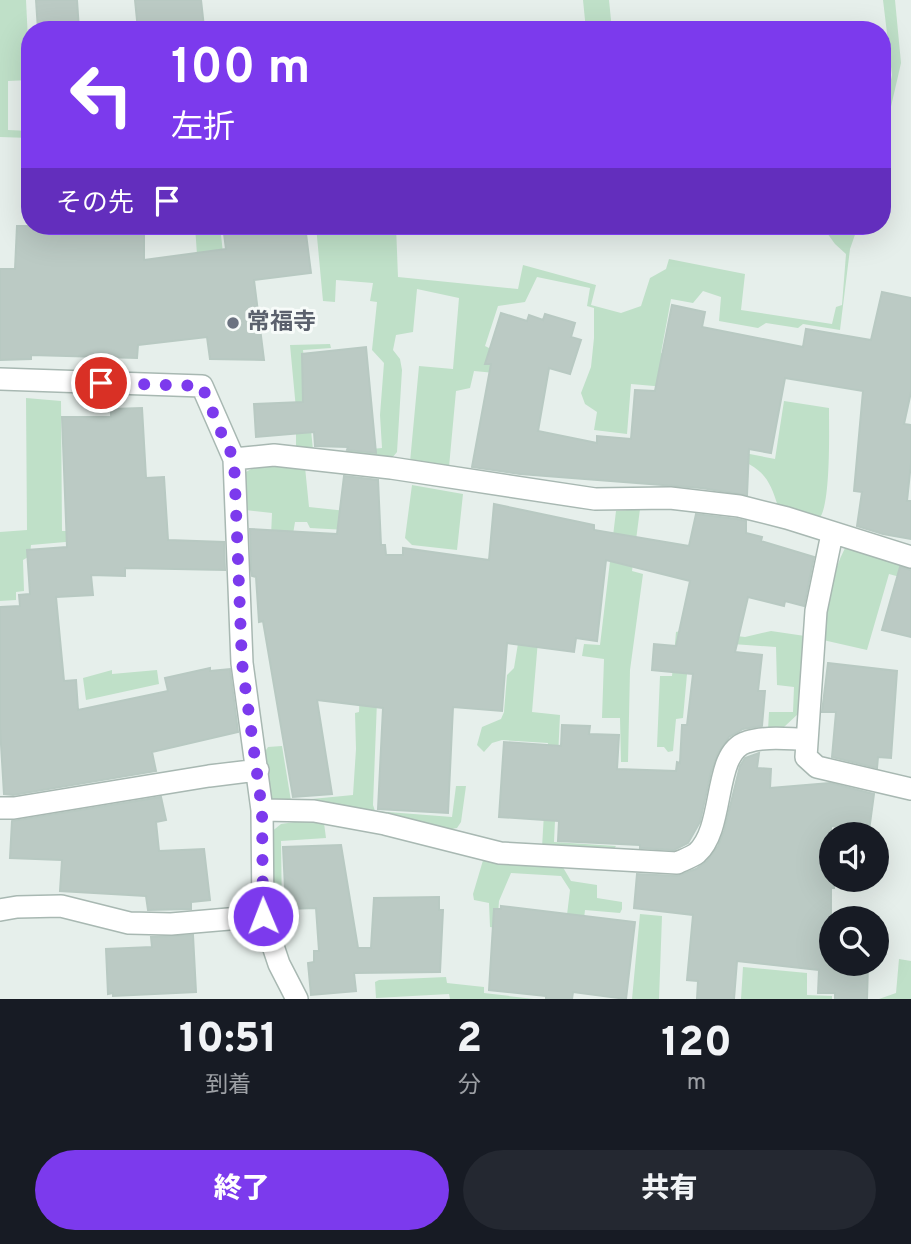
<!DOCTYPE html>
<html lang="ja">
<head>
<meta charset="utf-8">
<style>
  :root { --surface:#171b24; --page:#242831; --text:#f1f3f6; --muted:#9ea1a6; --accent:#7c3aed }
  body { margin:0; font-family:Overpass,"Noto Sans JP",sans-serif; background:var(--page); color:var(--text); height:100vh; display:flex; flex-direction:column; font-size:26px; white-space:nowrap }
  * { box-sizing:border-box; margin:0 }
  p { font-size:23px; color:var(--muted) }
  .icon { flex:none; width:38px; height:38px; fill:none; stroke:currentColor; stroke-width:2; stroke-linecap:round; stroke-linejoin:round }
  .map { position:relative; height:999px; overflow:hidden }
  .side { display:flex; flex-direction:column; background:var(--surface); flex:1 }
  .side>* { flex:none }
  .banner { position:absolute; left:21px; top:21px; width:870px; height:214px; border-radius:28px; box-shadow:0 7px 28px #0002; background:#7c3aed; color:#fff; overflow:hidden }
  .tools { position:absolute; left:819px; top:822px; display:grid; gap:14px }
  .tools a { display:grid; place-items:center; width:70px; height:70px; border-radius:50%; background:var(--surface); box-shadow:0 7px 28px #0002; font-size:35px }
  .pin { position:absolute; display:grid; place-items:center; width:60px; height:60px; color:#fff; margin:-30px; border:4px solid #fff; border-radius:50%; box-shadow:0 2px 7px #0007 }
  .me { position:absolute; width:77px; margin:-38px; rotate:359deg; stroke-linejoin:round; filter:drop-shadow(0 0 5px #0008) }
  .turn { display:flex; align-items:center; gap:24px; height:147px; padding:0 35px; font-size:32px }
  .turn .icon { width:91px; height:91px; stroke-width:2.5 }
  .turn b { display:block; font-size:49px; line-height:60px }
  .then { display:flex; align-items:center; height:66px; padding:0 35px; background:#0003; gap:14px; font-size:26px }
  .eta { display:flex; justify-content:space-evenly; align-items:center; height:119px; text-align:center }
  .eta b { font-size:42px; font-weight:800; line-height:49px }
  .cta { display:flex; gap:14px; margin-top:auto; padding:14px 35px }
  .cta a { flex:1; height:80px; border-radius:42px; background:var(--accent); color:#fff; font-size:28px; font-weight:800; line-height:80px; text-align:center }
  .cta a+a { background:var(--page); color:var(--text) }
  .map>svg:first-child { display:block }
  .green { fill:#bfe0c8 }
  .building { fill:#bbcac4; stroke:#b8c9c2; stroke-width:2 }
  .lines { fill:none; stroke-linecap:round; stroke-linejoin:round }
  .minor-casing { stroke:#a8b8b2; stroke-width:24 }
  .minor { stroke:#fff; stroke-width:21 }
  .route { stroke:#7c3aed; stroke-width:12; stroke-dasharray:0 21.6 }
  .worship-dot { fill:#6b7280; stroke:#f7fbf9; stroke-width:2.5 }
  .labels { text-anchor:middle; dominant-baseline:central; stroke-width:6; stroke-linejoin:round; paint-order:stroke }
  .worship-label { font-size:23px; font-weight:bold; fill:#5b616d; stroke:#f7fbf9; text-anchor:start }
</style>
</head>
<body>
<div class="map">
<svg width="911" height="999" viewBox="0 0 911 999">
  <rect width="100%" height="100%" fill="#e6efeb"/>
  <path class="green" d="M 0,0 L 26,0 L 30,80 L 8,81 L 8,130 L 30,131 L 30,138 L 0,137 Z
    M 583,0 L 609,0 L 612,30 L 586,30 Z
    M 883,0 L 895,0 L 901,63 L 882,146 L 882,126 L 892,75 Z
    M 195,226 L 220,226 L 226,280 L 199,283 Z
    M 316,226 L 396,226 L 398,277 L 518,289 L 523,265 L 596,285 L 591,305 L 621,313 L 641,306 L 650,278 L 666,269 L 669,259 L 745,274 L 741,310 L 832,324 L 836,307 L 842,305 L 846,254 L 835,244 L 822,226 L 858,226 L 850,249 L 840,330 L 803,324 L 798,328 L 766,323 L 758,328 L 719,321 L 721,297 L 703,291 L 693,303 L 671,299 L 661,353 L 699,363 L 700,390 L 631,384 L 627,434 L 594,430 L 597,412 L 585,404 L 581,393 L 591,367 L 594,338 L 594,308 L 587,306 L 590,288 L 537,277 L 525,302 L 498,306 L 485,346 L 493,350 L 495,373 L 474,371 L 470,388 L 456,391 L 449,467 L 410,462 L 419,366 L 453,369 L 459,298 L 417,289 L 413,332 L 396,335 L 393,350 L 400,359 L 402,370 L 397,452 L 392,458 L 328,453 L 382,448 L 380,415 L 384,363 L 372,350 L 377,302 L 370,301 L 373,283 L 336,280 L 335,302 L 323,301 Z
    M 330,344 L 331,348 L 303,350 L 313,450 L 296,449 L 296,409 L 290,345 Z
    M 26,398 L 61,401 L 62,531 L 89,531 L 88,540 L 31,545 L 30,556 L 23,560 L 24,591 L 16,592 L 16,600 L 0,601 L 0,532 L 27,530 Z
    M 784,401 L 829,408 C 829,429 831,506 819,519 L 778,507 C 769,475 760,467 729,455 L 729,450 L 775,459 Z
    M 274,464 L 305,467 L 309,507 L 365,513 L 365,531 L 310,528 L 307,522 L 295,522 L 292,540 L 271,536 L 272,513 L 245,510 L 244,473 L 255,467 Z
    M 412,485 L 463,494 L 457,550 L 412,545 L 405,538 Z
    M 640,509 L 632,571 L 643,574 L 630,670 L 628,762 L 621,762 L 620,718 L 602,718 L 604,659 L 582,656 L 584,644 L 600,645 L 616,511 Z
    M 846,546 L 911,565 L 911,580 L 889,574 L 867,650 L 823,640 C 825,607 831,575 846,546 Z
    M 540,616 L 532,712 L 560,715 L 554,842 L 616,846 L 613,850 L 542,848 L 548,743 L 502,740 L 492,743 L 484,752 L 477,745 L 482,727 L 501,719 L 504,712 L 507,675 L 514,668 L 521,625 Z
    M 685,630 L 745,637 L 771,631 L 805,636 L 799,713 L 784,727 L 768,730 L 769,712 L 793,712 L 794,687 L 777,685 L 776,647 L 690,641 L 683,718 L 676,719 L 673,751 L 668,752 L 664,747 L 657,747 L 660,676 L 672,676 L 676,632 Z
    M 362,643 L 377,701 L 373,805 L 375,811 L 452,817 L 456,786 L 466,786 L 461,822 L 457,828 L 447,830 L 273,800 L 269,794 L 264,753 L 268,747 L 282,746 L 291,801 L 353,795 L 356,749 L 355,713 L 359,712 Z
    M 112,670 L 112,674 L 157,670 L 159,684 L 86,700 L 83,678 Z
    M 301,821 L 324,823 L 326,838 L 281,841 L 282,915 L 295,919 L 294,933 L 287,940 L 278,939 L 272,917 L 270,833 L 281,824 Z
    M 484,857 L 561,864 L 571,881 L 597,885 L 597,898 L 622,902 L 622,909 L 620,913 L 585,910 L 581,947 L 566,923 L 570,890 L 561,876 L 511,873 L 499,901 L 497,928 L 490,927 L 489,903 L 474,900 L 473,894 Z
    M 640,914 L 662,916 L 659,999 L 632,999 Z
    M 899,959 L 911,961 L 911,999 L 879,999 L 896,993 Z
    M 743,967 L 807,973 L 807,995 L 832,996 L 832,999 L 741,999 Z
    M 446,977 L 447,983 L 484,987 L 484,993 L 534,999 L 450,999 L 449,994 L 376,998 L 375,982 L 379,980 Z"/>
  <path class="building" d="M 36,0 L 77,0 L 79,30 L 38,30 Z
    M 135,0 L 201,0 L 204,27 L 188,28 L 188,30 L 138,30 Z
    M 17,226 L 144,226 L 144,260 L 226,249 L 223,226 L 305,226 L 311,273 L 254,280 L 264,360 L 210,359 L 207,337 L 138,345 L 137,358 L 31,355 L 31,359 L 0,360 L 0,269 L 15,269 Z
    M 882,292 L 911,298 L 911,392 L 904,424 L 911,425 L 911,463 L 907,501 L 911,501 L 911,539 L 883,534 L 857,526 L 862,492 L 854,491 L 863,391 L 785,378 L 771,453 L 749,449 L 747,495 L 701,488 L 520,474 L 472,467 L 491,364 L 485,364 L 501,313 L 527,321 L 529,315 L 543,320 L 545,314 L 575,323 L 571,337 L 581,340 L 570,374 L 549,368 L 538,431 L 597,443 L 597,436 L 631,439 L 635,390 L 655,391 L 672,305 L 705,312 L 702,327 L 803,347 L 806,329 L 871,340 Z
    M 366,347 L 376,453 L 347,450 L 348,447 L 315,446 L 314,432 L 256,437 L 254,404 L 303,402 L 302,354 Z
    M 142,408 L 146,478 L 164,477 L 168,540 L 224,542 L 225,570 L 125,568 L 125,576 L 91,575 L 93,595 L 56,597 L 64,681 L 76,680 L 78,710 L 168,691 L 165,678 L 210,668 L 210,671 L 230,669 L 238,732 L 152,752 L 156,771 L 13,795 L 4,794 L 0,728 L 0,607 L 20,606 L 19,595 L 30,594 L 27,550 L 67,547 L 62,417 L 111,417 L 111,409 Z
    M 344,476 L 378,480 L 381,545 L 385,545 L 386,555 L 403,555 L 403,548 L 489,560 L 494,504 L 594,525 L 594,530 L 689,546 L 696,514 L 737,519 L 746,521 L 746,533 L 762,537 L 761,541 L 814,557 L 804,606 L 785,601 L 784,606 L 748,597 L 735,652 L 762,655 L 758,691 L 765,691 L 762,726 L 743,729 L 729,737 L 718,753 L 711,772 L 700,822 L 688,843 L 674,850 L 640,848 L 640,845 L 558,841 L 559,821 L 499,817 L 504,742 L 561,746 L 562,725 L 590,726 L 589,734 L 619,735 L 617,769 L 676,771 L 677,762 L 680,763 L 682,725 L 687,725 L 693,674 L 652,670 L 654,644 L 676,646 L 690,581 L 606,560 L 597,641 L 576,638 L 574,652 L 507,643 L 502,711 L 453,707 L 448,813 L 378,809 L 383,708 L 317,700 L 332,794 L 293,797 L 263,621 L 259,622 L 256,577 L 252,576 L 251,570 L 250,529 L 337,534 Z
    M 900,567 L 911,570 L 911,637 L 882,630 Z
    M 828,663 L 897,671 L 891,758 L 878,757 L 877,768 L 832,757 L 836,712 L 822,712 Z
    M 759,753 L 757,768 L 771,769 L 770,788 L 830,783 L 874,794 L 869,831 L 831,826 L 831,880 L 834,880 L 834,888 L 831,888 L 831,964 L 868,964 L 867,999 L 835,999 L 835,993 L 818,993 L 819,970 L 737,961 L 734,999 L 697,999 L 698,981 L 687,980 L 693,915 L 634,908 L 637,874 L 677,876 L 696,869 L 707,861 L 718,846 L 724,831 L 740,766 L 745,758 Z
    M 161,797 L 166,820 L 156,822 L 159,851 L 204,849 L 210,900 L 191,902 L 191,909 L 148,910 L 146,896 L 60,891 L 62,860 L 10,858 L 12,821 Z
    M 341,845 L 358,948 L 371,948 L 374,898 L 439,897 L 439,910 L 443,910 L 440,972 L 354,973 L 356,991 L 311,995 L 308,963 L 314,962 L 314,951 L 319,951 L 316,908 L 286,909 L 283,847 Z
    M 501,906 L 635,922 L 626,999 L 573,992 L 572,999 L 546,999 L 546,996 L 489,990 L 494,909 L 501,909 Z
    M 193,935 L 196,992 L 113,996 L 113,993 L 108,994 L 106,949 L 152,947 L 151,937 Z"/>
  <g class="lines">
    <defs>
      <path id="minor" d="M 0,379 L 202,386 L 234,459 L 274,455 L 391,468 L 595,499 L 670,498 L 739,506 L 787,518 L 911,557
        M 234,459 L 242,663 L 262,810 L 263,916 L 279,964 L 297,999
        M 832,534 L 816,611 L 806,757 L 817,767 L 911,789
        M 0,808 L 14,808 L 209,776 L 258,770
        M 262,810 L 314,811 L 385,824 L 500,853 L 677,863 C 683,860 692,857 697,853 C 726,827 712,752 747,742 C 765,736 788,739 807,739
        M 0,910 L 17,907 L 61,906 L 129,923 L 171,924 L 263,916"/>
    </defs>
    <use href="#minor" class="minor-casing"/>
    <use href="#minor" class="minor"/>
  </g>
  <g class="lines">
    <path class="route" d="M 101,383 L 202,386 L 223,437 L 234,459 L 242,663 L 262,810 L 263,916"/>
  </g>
  <circle class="worship-dot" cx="233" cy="323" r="7"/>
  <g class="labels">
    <g class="worship-label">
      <text x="247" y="323">常福寺</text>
    </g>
  </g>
</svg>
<div class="tools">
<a><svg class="icon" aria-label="sound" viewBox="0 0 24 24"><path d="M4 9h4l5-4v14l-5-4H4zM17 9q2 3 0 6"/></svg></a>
<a><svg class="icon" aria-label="search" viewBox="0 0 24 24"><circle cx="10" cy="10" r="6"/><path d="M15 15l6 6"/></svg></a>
</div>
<div class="pin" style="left:101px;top:383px;background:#d93025"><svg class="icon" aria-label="arrive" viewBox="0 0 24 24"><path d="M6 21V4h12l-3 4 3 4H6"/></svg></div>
<svg class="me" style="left:263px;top:916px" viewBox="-20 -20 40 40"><circle r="17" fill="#7c3aed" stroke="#fff" stroke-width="3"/><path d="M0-11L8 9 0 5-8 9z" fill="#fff"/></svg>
<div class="banner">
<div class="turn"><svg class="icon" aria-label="left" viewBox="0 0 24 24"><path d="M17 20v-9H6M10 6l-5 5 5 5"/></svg><div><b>100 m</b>左折</div></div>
<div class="then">その先<svg class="icon" aria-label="arrive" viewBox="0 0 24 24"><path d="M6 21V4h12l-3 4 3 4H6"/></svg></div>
</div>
</div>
<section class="side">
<div class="eta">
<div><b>10:51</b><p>到着</p></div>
<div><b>2</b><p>分</p></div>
<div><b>120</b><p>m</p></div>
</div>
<div class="cta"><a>終了</a><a>共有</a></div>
</section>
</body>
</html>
